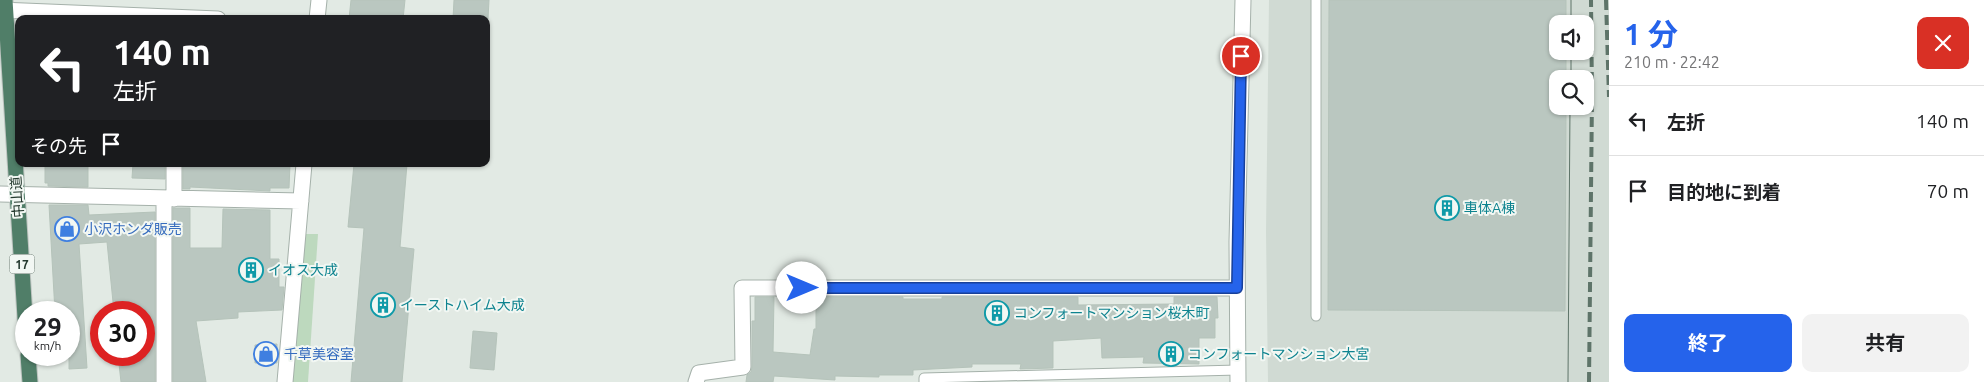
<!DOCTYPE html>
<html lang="ja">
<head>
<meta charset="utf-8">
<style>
  :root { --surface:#fff; --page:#f2f2f2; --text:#202124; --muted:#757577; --line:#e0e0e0; --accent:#2563eb }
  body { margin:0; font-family:Ubuntu,"Noto Sans JP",sans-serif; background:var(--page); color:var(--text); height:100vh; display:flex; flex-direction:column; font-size:19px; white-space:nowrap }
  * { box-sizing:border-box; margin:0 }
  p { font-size:16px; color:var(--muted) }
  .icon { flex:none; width:28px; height:28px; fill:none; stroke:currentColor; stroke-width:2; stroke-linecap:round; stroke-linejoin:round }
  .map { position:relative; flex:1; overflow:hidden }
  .sheet { display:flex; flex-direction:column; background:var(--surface); width:375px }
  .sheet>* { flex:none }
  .banner { position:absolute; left:15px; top:15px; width:475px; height:152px; border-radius:10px; box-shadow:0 1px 4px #0004; background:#202124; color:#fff; overflow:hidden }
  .fabs { position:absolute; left:1549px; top:15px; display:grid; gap:10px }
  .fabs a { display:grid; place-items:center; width:45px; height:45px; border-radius:10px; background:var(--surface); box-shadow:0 1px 4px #0004; font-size:25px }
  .speed { position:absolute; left:15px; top:301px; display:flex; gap:10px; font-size:25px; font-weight:700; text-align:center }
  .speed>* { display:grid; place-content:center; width:65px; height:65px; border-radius:50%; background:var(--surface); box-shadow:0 1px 4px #0004; line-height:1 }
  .speed small { font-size:12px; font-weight:400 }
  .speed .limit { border:8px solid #d22; background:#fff; color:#111 }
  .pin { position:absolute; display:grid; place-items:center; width:42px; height:42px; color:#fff; margin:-21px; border:2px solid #fff; border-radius:50%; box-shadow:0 1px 5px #0007 }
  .me { position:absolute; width:55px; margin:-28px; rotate:90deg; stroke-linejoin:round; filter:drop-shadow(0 0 4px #0008) }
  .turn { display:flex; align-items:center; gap:18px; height:105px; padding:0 15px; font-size:22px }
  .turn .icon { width:65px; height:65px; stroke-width:2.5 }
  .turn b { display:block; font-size:35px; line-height:42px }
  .then { display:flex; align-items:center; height:48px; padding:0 15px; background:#0003; gap:10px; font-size:19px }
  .round { display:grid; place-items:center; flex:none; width:52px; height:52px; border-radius:10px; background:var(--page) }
  .summary { display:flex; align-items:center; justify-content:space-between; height:85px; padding:0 15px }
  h1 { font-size:30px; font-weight:700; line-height:38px; color:var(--accent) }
  .button { display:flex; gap:10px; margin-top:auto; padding:10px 15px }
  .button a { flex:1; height:58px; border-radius:10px; background:var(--accent); color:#fff; font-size:20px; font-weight:700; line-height:58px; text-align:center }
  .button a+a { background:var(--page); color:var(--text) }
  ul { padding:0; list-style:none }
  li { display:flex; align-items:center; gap:15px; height:70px; padding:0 15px; border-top:1px solid var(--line) }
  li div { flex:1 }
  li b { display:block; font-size:19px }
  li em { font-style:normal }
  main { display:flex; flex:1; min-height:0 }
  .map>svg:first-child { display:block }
  .built { fill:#d0dad3; fill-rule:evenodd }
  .green { fill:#bdd9be }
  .building { fill:#bac7c0; stroke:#b5c3ba }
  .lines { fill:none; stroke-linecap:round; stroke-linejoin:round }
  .service-casing { stroke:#a5b1aa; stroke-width:11 }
  .minor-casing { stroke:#a5b1aa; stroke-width:17 }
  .tertiary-casing { stroke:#a5b1aa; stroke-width:17 }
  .trunk-casing { stroke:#bdc4c0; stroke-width:17 }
  .service { stroke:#fff; stroke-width:9 }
  .minor { stroke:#fff; stroke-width:15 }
  .tertiary { stroke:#fff; stroke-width:15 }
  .trunk { stroke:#507e68; stroke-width:15 }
  .tram { stroke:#5e7469; stroke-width:1 }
  .rail { stroke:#5e7469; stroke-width:4; stroke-dasharray:10 5; stroke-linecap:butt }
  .route-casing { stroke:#184099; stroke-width:12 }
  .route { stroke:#2563eb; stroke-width:9 }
  .labels { text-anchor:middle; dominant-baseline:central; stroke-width:4; stroke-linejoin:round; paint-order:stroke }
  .shield { fill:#f2f7f3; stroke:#627269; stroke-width:1 }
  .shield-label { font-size:12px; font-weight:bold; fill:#24392e }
  .street-label { font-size:14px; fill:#24392e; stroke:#f2f7f3 }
  .culture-label { font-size:14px; fill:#0d838f; stroke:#f2f7f3; text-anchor:start }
  .shop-label { font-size:14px; fill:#366cbe; stroke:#f2f7f3; text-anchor:start }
</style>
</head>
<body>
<main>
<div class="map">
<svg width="1609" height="382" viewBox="0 0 1609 382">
  <rect width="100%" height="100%" fill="#e2eae4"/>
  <path class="built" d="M 1269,0 L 1609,0 L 1609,382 L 1268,382 L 1266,232 ZM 1558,24 L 1585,24 L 1585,51 L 1558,51 ZM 1558,79 L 1585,79 L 1585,106 L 1558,106 Z"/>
  <path class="green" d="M 301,234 L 318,234 L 308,382 L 289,382 Z"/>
  <path class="building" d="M 351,0 L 405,0 L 403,19 L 349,19 Z
    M 454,0 L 489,0 L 488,19 L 453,19 Z
    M 1329,0 L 1566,0 L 1566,24 L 1558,24 L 1558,51 L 1566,51 L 1566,79 L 1558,79 L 1558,106 L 1566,106 L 1565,311 L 1328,310 Z
    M 45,164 L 88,164 L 88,187 L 48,186 L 48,183 L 45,183 Z
    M 133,164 L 165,164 L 165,179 L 132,178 Z
    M 183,164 L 290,164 L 289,188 L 270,188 L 270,191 L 190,187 L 190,189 L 183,189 Z
    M 354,164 L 407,164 L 400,247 L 414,249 L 402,382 L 351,382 L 364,228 L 348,227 Z
    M 49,205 L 88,205 L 89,215 L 155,212 L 155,382 L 121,382 L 118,355 L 144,355 L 144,312 L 114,312 L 107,242 L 79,244 L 87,368 L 69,369 L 69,312 L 55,312 Z
    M 173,208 L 190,208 L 190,248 L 222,248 L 223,209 L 270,210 L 270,259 L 279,259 L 279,287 L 284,287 L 282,310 L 238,312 L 238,318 L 196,321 L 206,382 L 173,382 Z
    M 755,297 L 774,297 L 773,352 L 810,355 L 814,329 L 816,329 L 816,297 L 903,297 L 903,299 L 942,299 L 942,297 L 1078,297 L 1078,305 L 1174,304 L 1174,297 L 1217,297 L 1218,318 L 1215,318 L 1215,338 L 1199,338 L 1199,364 L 1143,363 L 1144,357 L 1102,358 L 1101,338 L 1053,341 L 1053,368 L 1020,369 L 1021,364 L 972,364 L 972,367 L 913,370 L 913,375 L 879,375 L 879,377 L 835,376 L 835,380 L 774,376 L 773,382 L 746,382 L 747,375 L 751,372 L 752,367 L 752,321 L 755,321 Z
    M 473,331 L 497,333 L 494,370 L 470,368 Z
    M 277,344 L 277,363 L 255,363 L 255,345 Z"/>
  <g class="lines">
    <defs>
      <path id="service" d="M 1316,316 L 1316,0
        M 924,382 L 924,378 L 1238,370"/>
      <path id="minor" d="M 0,10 L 218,19
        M 317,19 L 319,0
        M 0,194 L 301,201
        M 164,199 L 164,382
        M 174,199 L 174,164
        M 285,382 L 304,164
        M 696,382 L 699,373 L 743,367 L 742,288 L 1237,288"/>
      <path id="tertiary" d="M 1238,382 L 1237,242 L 1243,0"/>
      <path id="trunk" d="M 5,0 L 26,333
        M 28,355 L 30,382"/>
    </defs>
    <use href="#service" class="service-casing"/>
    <use href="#minor" class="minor-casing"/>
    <use href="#tertiary" class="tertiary-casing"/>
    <use href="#trunk" class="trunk-casing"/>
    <use href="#service" class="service"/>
    <use href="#minor" class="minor"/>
    <use href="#tertiary" class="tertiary"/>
    <use href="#trunk" class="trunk"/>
    <path class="tram" d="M 1571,0 L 1571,24
      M 1571,79 L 1571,51
      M 1568,382 L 1570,106"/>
    <path class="rail" d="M 1606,0 L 1609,97
      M 1589,382 L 1592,96 L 1591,0"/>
  </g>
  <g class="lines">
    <defs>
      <path id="route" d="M 802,288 L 1237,288 L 1241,56"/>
    </defs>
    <use href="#route" class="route-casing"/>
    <use href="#route" class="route"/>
  </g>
  <defs>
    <symbol id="building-ring" viewBox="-11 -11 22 22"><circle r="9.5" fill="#f2f7f3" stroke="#0f9aa8" stroke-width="1.5"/><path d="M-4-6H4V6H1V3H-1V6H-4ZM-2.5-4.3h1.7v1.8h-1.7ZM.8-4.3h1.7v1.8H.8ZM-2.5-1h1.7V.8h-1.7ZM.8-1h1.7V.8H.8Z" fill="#0f9aa8"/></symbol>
    <symbol id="shop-ring" viewBox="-11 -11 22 22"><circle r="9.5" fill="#f2f7f3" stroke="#3f7fe0" stroke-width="1.5"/><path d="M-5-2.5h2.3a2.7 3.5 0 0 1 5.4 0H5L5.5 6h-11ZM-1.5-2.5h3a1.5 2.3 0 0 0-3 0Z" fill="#3f7fe0"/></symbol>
  </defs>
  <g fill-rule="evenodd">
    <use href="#building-ring" x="1433" y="194" width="28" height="28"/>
    <use href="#shop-ring" x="53" y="215" width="28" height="28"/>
    <use href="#building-ring" x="237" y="256" width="28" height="28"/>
    <use href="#building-ring" x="369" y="291" width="28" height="28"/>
    <use href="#building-ring" x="983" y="299" width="28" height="28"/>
    <use href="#shop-ring" x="252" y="340" width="28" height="28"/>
    <use href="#building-ring" x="1157" y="340" width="28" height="28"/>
  </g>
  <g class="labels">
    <rect class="shield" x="9.5" y="254.5" width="25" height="19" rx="4"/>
    <g class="shield-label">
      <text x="22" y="264">17</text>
    </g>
    <g class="street-label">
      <text transform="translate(17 197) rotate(-94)">中山道</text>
    </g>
    <g class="culture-label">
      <text x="1464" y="208">車体A棟</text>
      <text x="268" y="270">イオス大成</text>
      <text x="400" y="305">イーストハイム大成</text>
      <text x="1014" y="313">コンフォートマンション桜木町</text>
      <text x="1188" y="354">コンフォートマンション大宮</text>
    </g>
    <g class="shop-label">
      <text x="84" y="229">小沢ホンダ販売</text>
      <text x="284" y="354">千草美容室</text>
    </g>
  </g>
</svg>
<div class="fabs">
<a><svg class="icon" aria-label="sound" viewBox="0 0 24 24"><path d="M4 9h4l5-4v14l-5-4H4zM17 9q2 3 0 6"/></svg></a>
<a><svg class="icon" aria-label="search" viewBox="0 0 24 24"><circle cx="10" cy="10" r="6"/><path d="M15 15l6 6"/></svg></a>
</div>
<div class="speed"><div>29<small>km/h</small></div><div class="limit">30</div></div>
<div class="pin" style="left:1241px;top:56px;background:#d93025"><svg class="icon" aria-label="arrive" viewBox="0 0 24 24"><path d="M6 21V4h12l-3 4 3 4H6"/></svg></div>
<svg class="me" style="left:802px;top:288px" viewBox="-20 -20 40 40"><circle r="19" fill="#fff"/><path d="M0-13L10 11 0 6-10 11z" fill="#2563eb"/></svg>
<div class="banner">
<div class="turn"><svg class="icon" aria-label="left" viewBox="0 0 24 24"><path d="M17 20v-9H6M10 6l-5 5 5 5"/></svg><div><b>140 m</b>左折</div></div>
<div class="then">その先<svg class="icon" aria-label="arrive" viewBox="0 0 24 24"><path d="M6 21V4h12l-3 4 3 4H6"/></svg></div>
</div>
</div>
<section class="sheet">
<div class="summary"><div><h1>1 分</h1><p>210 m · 22:42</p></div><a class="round" style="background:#d93025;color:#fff"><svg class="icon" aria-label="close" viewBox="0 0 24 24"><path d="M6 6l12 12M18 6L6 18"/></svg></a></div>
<ul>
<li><svg class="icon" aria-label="left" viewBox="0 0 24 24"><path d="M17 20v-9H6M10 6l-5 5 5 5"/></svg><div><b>左折</b></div><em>140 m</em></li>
<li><svg class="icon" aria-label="arrive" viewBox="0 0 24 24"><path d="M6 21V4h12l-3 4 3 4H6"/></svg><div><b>目的地に到着</b></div><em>70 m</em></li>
</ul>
<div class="button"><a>終了</a><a>共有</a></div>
</section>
</main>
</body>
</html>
